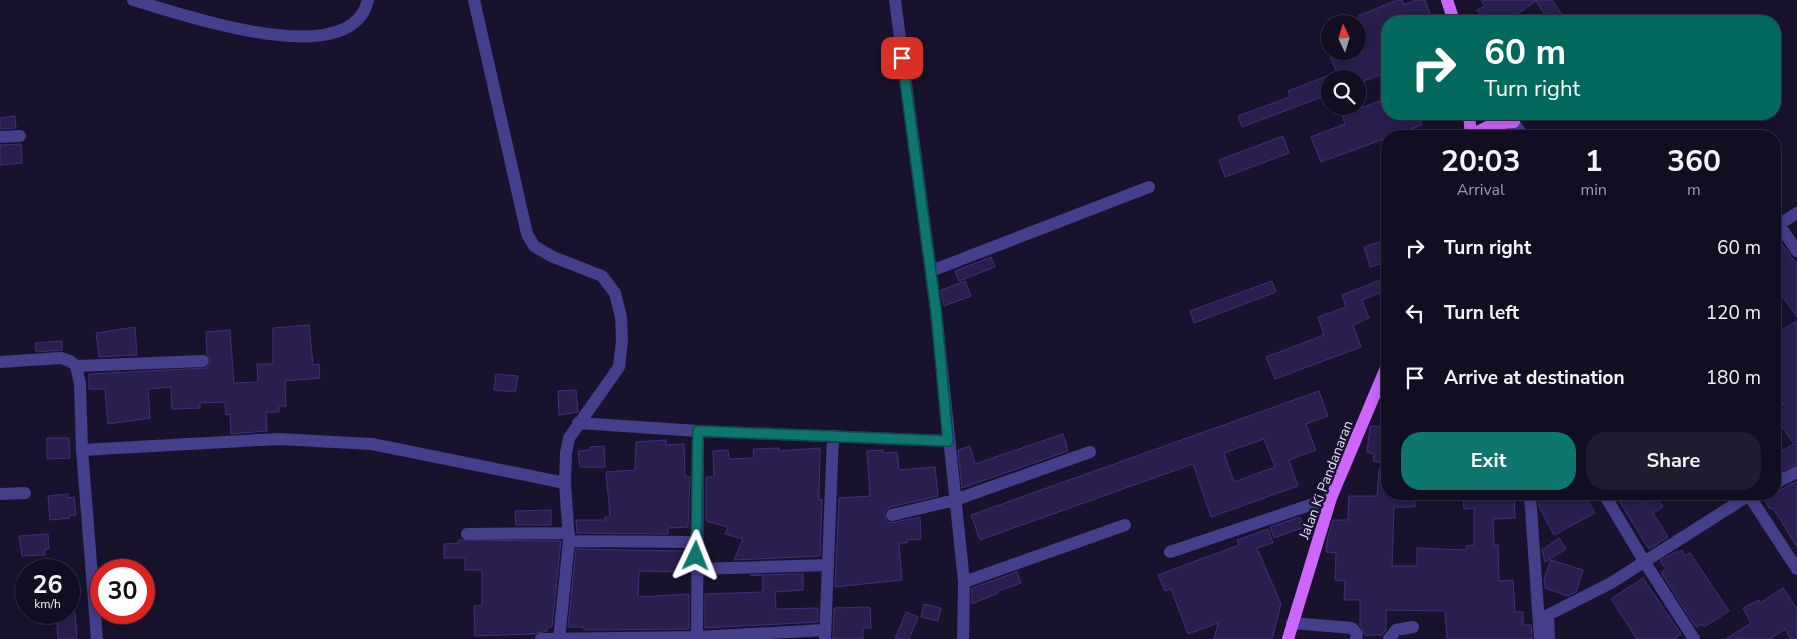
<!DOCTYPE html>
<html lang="en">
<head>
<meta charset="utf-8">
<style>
  :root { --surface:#120e22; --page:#1f1c2f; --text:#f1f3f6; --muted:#9c9ca5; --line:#312e40; --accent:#0f766e }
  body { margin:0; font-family:"Nunito Sans",sans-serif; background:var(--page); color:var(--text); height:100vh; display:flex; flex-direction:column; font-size:19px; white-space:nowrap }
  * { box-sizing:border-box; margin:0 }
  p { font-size:16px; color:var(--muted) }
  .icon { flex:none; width:28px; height:28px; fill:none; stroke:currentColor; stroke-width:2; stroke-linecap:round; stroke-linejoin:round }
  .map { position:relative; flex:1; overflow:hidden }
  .details { position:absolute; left:1381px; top:130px; width:400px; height:370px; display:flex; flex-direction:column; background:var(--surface); border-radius:20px; box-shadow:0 2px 12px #0003,0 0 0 1px var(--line) }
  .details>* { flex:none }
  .hud { position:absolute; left:1381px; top:15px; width:400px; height:105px; border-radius:20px; box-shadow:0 2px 12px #0003,0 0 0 1px var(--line); background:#00695c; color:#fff; overflow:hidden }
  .needle { width:32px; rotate:356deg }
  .controls { position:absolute; left:1321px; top:15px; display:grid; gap:10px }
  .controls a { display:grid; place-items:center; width:45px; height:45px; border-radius:50%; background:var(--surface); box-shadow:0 2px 12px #0003,0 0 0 1px var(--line); font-size:25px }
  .speed { position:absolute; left:15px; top:559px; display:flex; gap:10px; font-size:25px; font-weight:700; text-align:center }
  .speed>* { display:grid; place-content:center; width:65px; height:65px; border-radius:50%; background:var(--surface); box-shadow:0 2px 12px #0003,0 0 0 1px var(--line); line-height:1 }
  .speed small { font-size:12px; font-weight:400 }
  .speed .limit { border:8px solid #d22; background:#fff; color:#111 }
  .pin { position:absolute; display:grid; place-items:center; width:42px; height:42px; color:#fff; margin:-21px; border-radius:10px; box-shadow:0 2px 8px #0006 }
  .me { position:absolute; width:55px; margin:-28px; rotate:2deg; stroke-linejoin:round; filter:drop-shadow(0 0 4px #0008) }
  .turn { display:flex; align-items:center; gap:18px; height:105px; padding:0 20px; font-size:22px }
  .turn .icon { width:65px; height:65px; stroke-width:2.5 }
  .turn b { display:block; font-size:35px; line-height:42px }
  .eta { display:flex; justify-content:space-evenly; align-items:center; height:85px; text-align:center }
  .eta b { font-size:30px; font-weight:700; line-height:35px }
  .button { display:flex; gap:10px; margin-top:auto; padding:10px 20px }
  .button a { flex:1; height:58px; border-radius:20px; background:var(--accent); color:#fff; font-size:20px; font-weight:700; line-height:58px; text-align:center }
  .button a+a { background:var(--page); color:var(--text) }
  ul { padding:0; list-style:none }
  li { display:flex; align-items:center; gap:15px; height:65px; padding:0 20px }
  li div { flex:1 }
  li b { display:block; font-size:19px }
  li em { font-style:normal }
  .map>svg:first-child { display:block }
  .building { fill:#2a1e4e; stroke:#423079; fill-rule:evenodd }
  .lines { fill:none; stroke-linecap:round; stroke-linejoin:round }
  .minor { stroke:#443e8b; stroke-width:12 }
  .major { stroke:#cc66fe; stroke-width:12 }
  .route-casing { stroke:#0a4d48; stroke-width:12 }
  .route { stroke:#0f766e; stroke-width:9 }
  .labels { text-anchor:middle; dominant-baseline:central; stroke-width:5; stroke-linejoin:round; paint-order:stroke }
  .street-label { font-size:14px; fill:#e3deff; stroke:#18122d }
</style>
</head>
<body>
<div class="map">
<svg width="1797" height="639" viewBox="0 0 1797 639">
  <rect width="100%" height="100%" fill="#18122d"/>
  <path class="building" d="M 1397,0 L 1402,0 L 1404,5 L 1415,0 L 1425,0 L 1433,21 L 1388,21 L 1388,72 L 1358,83 L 1358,79 L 1339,79 L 1328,51 L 1363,51 L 1358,39 L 1358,16 Z
    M 1481,0 L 1552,0 L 1566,21 L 1549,21 L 1536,1 L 1507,21 L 1483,21 L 1477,10 L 1485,6 Z
    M 1330,75 L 1330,94 L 1242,127 L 1238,116 L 1290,97 L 1288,91 Z
    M 1388,98 L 1388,114 L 1418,114 L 1422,125 L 1321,162 L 1311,137 L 1345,124 L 1342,115 Z
    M 15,116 L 16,128 L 0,129 L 0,118 Z
    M 1283,136 L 1289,153 L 1225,177 L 1219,160 Z
    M 21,144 L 22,163 L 0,165 L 0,145 Z
    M 1775,235 L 1797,264 L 1797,317 L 1783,297 L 1775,303 Z
    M 1388,239 L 1388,261 L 1370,267 L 1364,247 Z
    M 991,257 L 995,267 L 959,281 L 955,271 Z
    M 1383,279 L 1387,290 L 1362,300 L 1369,318 L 1353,325 L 1361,347 L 1275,379 L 1266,357 L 1324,335 L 1318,317 L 1346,307 L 1342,295 Z
    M 965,281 L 971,296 L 944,306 L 941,290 Z
    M 1272,281 L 1276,292 L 1194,323 L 1190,311 Z
    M 1797,321 L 1797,464 L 1775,474 L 1775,455 L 1794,444 L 1775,417 L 1775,415 L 1785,408 L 1775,392 L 1775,334 Z
    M 309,325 L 313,365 L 319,364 L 320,378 L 285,381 L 286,406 L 279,406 L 279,412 L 266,412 L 267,431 L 231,434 L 230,414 L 226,415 L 225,402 L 200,403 L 200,408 L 172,409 L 171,387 L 148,389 L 150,418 L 108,424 L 105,389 L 89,389 L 89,374 L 207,368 L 211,361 L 207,354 L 206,332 L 230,330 L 234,383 L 258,382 L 257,364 L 273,364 L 273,328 Z
    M 135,327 L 137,355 L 99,357 L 96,333 Z
    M 62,341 L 62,350 L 36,352 L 35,343 Z
    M 496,374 L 518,376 L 515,392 L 494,390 Z
    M 576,390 L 578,412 L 559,415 L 558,391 Z
    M 1319,391 L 1328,416 L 1306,424 L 1316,450 L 1289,460 L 1298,486 L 1211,517 L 1193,464 L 980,540 L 971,515 ZM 1264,439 L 1275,467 L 1234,482 L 1224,453 Z
    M 1370,426 L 1388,427 L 1388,464 L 1373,461 L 1374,454 L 1367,452 Z
    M 1063,434 L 1068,451 L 962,488 L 958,450 L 970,446 L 975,464 Z
    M 47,438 L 69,438 L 70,458 L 47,459 Z
    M 666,440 L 666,445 L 684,444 L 685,476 L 690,477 L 688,527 L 668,528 L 668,534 L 577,533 L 576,520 L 605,520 L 605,517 L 610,517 L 606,472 L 635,470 L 636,442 Z
    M 604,446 L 605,467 L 580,467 L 578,451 L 590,450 L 590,447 Z
    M 779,448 L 779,451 L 820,448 L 819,496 L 819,500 L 822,499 L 820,556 L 734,560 L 743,539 L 725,534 L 728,527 L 706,521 L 706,477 L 714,477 L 713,451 L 728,450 L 729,459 L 754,458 L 753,449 Z
    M 883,450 L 883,453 L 897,452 L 899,470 L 935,467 L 938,496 L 890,507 L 884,512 L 886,520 L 890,523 L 920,517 L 921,539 L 907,540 L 907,543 L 899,543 L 902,580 L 835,587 L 839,498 L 870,496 L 867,451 Z
    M 1379,469 L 1388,469 L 1388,494 L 1415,494 L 1415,507 L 1394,507 L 1392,566 L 1417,566 L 1417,548 L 1466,550 L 1466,546 L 1474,545 L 1474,508 L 1464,509 L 1463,494 L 1514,494 L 1515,518 L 1493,519 L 1494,545 L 1498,545 L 1499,581 L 1513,580 L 1515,612 L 1523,612 L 1523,625 L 1531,625 L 1532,639 L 1447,639 L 1445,611 L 1386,610 L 1386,630 L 1382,635 L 1365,635 L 1360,625 L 1360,600 L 1344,600 L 1345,581 L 1335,580 L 1336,553 L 1326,552 L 1327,540 L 1333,520 L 1348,520 L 1349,496 L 1377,496 Z
    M 1797,481 L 1797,547 L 1773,508 L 1770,509 L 1764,499 Z
    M 68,494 L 68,498 L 74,497 L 76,515 L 69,516 L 70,518 L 50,520 L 48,496 Z
    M 1550,494 L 1584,494 L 1595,513 L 1554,535 L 1539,507 L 1539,500 Z
    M 1615,494 L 1641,494 L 1646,503 L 1657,497 L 1663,507 L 1653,513 L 1668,537 L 1651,548 L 1648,548 Z
    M 551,510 L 551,525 L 516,525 L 515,511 Z
    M 1300,517 L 1304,527 L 1274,538 L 1270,527 Z
    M 1268,529 L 1273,543 L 1257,548 L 1281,604 L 1272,639 L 1214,639 L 1218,623 L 1188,634 L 1171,589 L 1165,591 L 1158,575 L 1239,545 L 1237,540 Z
    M 48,534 L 49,549 L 45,549 L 45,555 L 22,556 L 19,536 Z
    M 1559,538 L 1566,549 L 1545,562 L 1542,550 Z
    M 459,540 L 561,541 L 552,627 L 547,627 L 547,631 L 534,634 L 475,636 L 474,606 L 482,605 L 482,570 L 465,570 L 465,558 L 444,558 L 444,544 L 459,543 Z
    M 576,549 L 686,551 L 685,572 L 639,571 L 638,597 L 689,594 L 689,629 L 584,630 L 584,627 L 568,627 Z
    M 1682,550 L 1685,556 L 1690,553 L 1729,611 L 1704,627 L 1702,624 L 1697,627 L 1695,626 L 1661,572 L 1666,569 L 1660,561 L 1677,551 L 1678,553 Z
    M 1551,560 L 1583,570 L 1576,592 L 1568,596 L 1545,588 L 1544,579 Z
    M 1017,572 L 1021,583 L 998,591 L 998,593 L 972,604 L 972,588 Z
    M 803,574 L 803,590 L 775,592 L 776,609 L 818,608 L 818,622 L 705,628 L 705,594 L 763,592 L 763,576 L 750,575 Z
    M 1643,578 L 1681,634 L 1674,639 L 1637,639 L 1611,599 Z
    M 1783,588 L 1797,609 L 1797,639 L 1791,639 L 1785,629 L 1770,639 L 1726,639 L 1751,623 L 1743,608 L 1759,600 L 1760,603 Z
    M 924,604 L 941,608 L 938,621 L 921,617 Z
    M 870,607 L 871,628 L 863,628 L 863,639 L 833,639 L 834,608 Z
    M 56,612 L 75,612 L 77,639 L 58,639 Z
    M 906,612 L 918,617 L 909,639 L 895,639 Z"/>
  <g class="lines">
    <path class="minor" d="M 133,0 C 180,13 351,75 368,0
      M 474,0 L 527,234 L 534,246 L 553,257 L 602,276 L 615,293 L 621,317 L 622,340 L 619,367 L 569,438 L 566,453 L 565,483 L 569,541 L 559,639
      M 895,0 L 936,311 L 964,582 L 963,639
      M 1508,114 L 1523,136
      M 0,137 L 20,136
      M 1779,225 L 1797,251
      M 1775,227 L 1797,213
      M 931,271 L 1149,187
      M 0,362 L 61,358 L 70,361 L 76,366 L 80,384 L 82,450 L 97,639
      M 76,366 L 203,361
      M 578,423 L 698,431 L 948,441
      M 82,450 L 278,439 L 372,444 L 565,483
      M 1775,483 L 1797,472
      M 0,494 L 25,493
      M 1530,494 L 1540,639
      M 1604,494 L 1644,561 L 1694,639
      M 1748,494 L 1797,569
      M 892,515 L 955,500 L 1090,452
      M 467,534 L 569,533
      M 569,541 L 697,542
      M 1170,552 L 1331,498
      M 696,569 L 828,565
      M 964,582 L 1125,525
      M 1292,623 L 1352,628 L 1357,634 L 1356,639
      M 541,639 L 697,637 L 824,630
      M 697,639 L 698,431
      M 825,639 L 833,436
      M 1389,639 L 1396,630 L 1413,627
      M 1549,639 L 1548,615 L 1611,583 L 1751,494"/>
    <path class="major" d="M 1447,0 L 1454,21
      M 1469,114 L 1471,136
      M 1471,135 L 1493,124 L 1514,122
      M 1288,639 L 1331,498 L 1388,363"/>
  </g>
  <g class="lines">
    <defs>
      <path id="route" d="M 696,556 L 698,431 L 948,441 L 936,311 L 902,58"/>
    </defs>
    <use href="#route" class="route-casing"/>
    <use href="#route" class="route"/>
  </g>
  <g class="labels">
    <g class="street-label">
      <text transform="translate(1326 480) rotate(-69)">Jalan Ki Pandanaran</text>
    </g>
  </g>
</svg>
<div class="controls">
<a><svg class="needle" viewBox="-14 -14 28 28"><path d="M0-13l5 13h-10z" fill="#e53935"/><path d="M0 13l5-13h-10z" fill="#9c9ca5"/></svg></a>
<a><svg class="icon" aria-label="search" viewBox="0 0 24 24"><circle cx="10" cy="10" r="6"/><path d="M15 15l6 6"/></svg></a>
</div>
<div class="speed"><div>26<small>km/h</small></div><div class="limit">30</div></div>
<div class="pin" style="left:902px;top:58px;background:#d93025"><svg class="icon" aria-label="arrive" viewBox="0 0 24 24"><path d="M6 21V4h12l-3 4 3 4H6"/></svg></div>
<svg class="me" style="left:696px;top:556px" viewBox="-20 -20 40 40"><path d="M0-17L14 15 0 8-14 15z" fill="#0f766e" stroke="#fff" stroke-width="4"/></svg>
<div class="hud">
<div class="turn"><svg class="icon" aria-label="right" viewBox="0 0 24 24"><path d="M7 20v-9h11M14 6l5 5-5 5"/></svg><div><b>60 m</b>Turn right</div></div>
</div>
<section class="details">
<div class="eta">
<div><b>20:03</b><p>Arrival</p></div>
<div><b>1</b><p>min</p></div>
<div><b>360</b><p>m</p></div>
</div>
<ul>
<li><svg class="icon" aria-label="right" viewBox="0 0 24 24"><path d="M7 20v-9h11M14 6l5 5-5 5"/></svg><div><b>Turn right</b></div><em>60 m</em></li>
<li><svg class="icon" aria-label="left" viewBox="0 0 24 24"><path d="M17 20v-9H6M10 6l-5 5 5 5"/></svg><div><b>Turn left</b></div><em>120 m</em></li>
<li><svg class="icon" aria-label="arrive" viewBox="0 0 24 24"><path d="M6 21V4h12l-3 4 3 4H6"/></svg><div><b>Arrive at destination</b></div><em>180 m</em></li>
</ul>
<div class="button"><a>Exit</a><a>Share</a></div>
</section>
</div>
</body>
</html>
